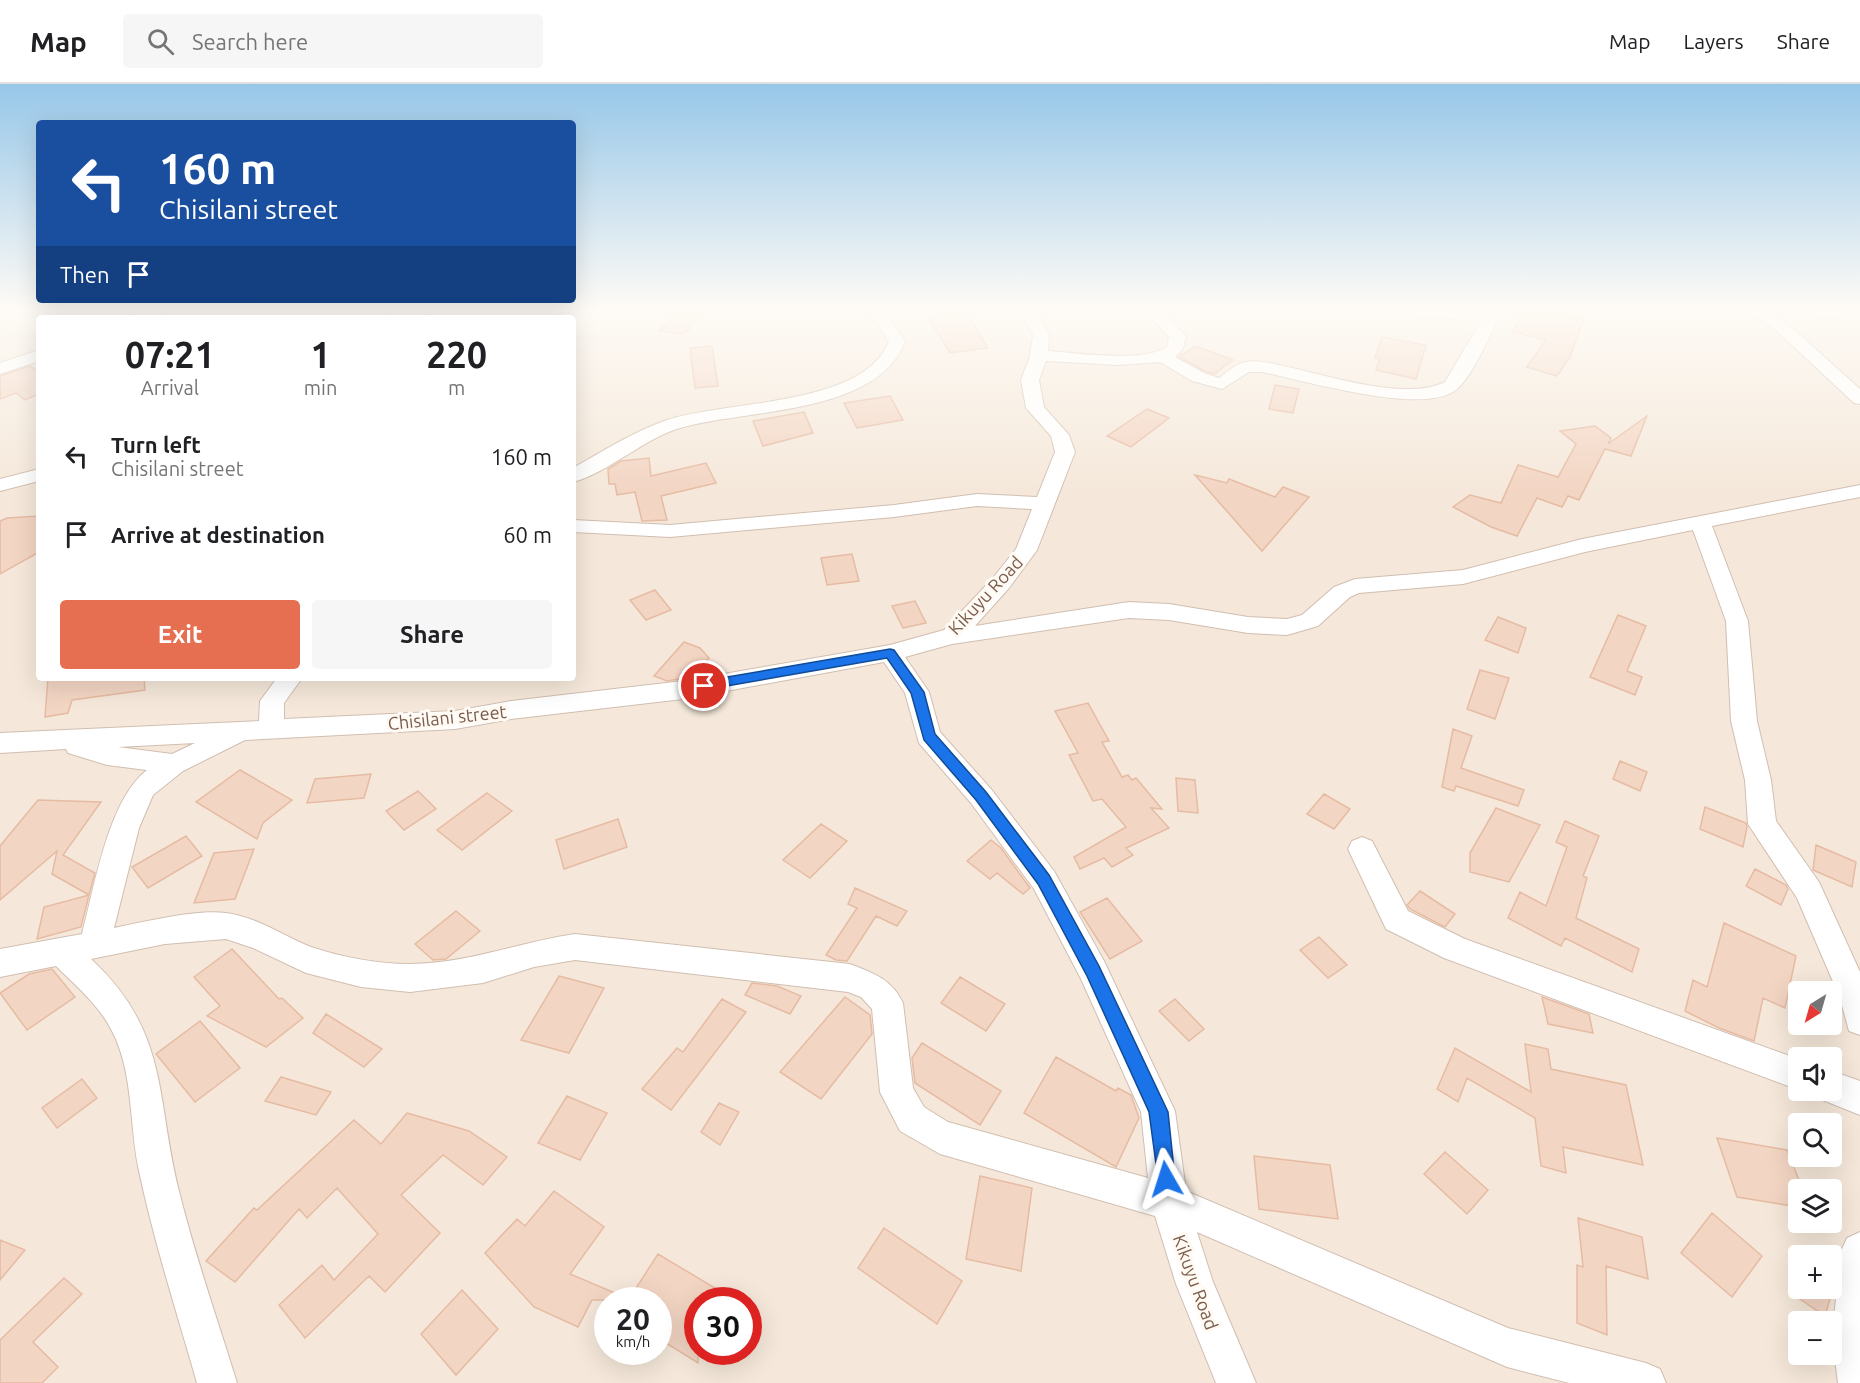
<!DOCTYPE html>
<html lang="en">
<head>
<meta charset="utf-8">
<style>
  :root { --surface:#fff; --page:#f6f6f6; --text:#202124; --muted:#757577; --line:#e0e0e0; --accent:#e76f51 }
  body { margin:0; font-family:Ubuntu,sans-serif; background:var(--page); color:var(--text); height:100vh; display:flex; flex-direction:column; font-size:22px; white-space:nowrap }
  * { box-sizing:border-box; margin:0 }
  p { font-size:20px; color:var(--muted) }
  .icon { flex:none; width:33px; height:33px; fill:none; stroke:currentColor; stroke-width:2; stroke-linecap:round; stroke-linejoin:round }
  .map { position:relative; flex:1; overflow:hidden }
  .drawer { position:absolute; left:36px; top:231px; width:540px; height:366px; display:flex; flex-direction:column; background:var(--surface); border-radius:6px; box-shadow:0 6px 24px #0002 }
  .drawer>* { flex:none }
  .guide { position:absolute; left:36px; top:36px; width:540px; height:183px; border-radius:6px; box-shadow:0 6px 24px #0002; background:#1a4fa0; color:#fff; overflow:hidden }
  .needle { width:39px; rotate:217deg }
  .controls { position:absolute; left:1788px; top:897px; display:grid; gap:12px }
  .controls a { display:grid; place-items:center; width:54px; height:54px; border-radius:6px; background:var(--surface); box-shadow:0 6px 24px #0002; font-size:30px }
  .speed { position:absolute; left:594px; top:1203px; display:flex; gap:12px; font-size:30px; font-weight:700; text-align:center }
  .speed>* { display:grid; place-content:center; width:78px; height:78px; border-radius:50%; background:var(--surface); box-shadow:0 6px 24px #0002; line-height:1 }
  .speed small { font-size:15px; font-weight:400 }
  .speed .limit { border:9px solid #d22; background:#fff; color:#111 }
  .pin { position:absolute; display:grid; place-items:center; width:51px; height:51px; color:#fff; margin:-26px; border:3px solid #fff; border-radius:50%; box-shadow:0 2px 6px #0007 }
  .me { position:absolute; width:66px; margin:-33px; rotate:354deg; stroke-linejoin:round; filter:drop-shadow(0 0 4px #0008) }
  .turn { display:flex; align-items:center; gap:21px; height:126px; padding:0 24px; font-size:27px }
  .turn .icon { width:78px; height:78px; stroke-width:2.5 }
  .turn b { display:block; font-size:42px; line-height:51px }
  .then { display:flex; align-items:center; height:57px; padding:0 24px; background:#0003; gap:12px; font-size:22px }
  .eta { display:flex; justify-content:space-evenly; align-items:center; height:102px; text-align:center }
  .eta b { font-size:36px; font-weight:600; line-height:42px }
  .primary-button { display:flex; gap:12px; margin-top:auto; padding:12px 24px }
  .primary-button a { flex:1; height:69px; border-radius:6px; background:var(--accent); color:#fff; font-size:24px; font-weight:600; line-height:69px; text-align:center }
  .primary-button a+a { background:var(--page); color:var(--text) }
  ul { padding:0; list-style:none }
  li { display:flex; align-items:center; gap:18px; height:78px; padding:0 24px }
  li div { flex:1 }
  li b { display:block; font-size:22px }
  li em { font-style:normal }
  header { display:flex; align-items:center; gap:36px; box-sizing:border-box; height:84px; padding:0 30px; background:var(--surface); border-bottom:2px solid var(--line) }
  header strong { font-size:28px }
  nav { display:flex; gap:33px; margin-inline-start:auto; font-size:21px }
  .search { width:420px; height:54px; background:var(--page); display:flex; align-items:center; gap:15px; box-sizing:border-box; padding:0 21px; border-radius:6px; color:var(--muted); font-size:22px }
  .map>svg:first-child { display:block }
  .residential { fill:#f5e8da; fill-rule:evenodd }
  .building { fill:#f3d5c3; stroke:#e6bba3; stroke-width:1.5 }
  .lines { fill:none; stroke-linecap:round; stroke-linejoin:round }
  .minor-casing { stroke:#d1beb0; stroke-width:2 }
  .minor { fill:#fff; fill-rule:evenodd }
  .route { fill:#1a73e8; stroke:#114b97; stroke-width:1.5 }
  .labels { text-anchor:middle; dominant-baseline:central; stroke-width:6; stroke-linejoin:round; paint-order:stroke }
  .street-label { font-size:18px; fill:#7a5c4d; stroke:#fffaf3 }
</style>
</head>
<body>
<header>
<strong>Map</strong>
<div class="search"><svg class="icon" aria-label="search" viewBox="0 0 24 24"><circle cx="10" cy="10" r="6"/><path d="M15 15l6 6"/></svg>Search here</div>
<nav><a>Map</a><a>Layers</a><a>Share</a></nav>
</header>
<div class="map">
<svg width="1860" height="1299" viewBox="0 0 1860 1299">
  <rect width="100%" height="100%" fill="#fdf6ec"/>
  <path class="residential" d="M 0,226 L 1860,226 L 1860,1299 L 0,1299 ZM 39,234 L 573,234 L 573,594 L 39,594 ZM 1798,908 L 1832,908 L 1832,940 L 1798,940 ZM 1798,974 L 1832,974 L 1832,1006 L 1798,1006 ZM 1798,1040 L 1832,1040 L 1832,1072 L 1798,1072 ZM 1798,1106 L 1832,1106 L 1832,1138 L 1798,1138 ZM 1798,1172 L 1832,1172 L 1832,1204 L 1798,1204 ZM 608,1216 L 658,1216 L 658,1268 L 608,1268 ZM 698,1216 L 748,1216 L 748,1268 L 698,1268 ZM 1798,1238 L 1832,1238 L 1832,1270 L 1798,1270 Z"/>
  <path class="building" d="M 680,226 L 706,226 L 684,250 L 659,247 Z
    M 1523,226 L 1544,226 L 1584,235 L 1570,273 L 1557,292 L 1527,283 L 1546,256 L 1513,248 Z
    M 966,228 L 988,264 L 950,269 L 928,233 Z
    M 1382,253 L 1426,261 L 1416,295 L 1376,286 L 1380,275 L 1375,274 Z
    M 712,262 L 718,302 L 695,304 L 690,264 Z
    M 1195,262 L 1233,276 L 1214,290 L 1205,287 L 1179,273 Z
    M 30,282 L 39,289 L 39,310 L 25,316 L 16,309 L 0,315 L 0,292 Z
    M 1275,301 L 1299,305 L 1293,329 L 1269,325 Z
    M 890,312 L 903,336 L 857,344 L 844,319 Z
    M 1147,325 L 1169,334 L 1131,363 L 1107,352 Z
    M 804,328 L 813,349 L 763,362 L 753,337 Z
    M 1647,332 L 1631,372 L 1605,365 L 1579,416 L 1568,412 L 1562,423 L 1537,414 L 1517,452 L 1491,443 L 1453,423 L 1470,411 L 1501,419 L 1518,381 L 1558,393 L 1576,360 L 1560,347 L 1595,342 L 1611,354 L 1608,360 Z
    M 649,374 L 651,392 L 706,379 L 716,399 L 661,412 L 667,436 L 642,437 L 635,408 L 617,411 L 615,400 L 609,400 L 608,385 L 621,377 Z
    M 1195,391 L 1227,399 L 1229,395 L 1275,413 L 1283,403 L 1309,413 L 1262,467 Z
    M 39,432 L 39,468 L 0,490 L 0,437 L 7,434 Z
    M 852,470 L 859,497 L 827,501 L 821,474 Z
    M 655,506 L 671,526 L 646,536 L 630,516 Z
    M 915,517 L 926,539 L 903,544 L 892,522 Z
    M 1618,531 L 1646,542 L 1627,587 L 1642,593 L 1635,611 L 1590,593 Z
    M 1498,533 L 1526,544 L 1518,569 L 1485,556 Z
    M 684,558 L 700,564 L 709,574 L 692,593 L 667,597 L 654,592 Z
    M 1480,586 L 1509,594 L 1495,635 L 1467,625 Z
    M 48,594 L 144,594 L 145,606 L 72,616 L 68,629 L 45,633 Z
    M 1088,619 L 1109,657 L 1102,658 L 1122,693 L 1128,691 L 1132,696 L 1136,694 L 1162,725 L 1151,724 L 1169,744 L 1126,764 L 1133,771 L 1112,783 L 1104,774 L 1080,785 L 1074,773 L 1126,743 L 1102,715 L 1093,717 L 1069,671 L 1078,669 L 1055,627 Z
    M 1453,645 L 1472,652 L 1461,684 L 1524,706 L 1518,722 L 1456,702 L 1454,707 L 1442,703 Z
    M 1620,677 L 1647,688 L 1640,707 L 1613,695 Z
    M 240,686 L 292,716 L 263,739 L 257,755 L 196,718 Z
    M 371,690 L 364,714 L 307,719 L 315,695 Z
    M 1176,694 L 1195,696 L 1198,729 L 1178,727 Z
    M 418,707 L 436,725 L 404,746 L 386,727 Z
    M 487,709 L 512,727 L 462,766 L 437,746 Z
    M 1324,710 L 1350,725 L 1334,745 L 1307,730 Z
    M 38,716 L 101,718 L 63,771 L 95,789 L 89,811 L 52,790 L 57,767 L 0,816 L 0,762 Z
    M 1705,723 L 1746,739 L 1747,743 L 1743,763 L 1700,745 Z
    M 1496,724 L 1540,741 L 1509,798 L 1470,788 L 1470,769 Z
    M 618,735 L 627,763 L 564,785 L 556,756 Z
    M 1565,737 L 1599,752 L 1583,792 L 1587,794 L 1576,834 L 1639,865 L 1632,888 L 1565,854 L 1561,862 L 1508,834 L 1520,808 L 1546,822 L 1567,763 L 1556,758 Z
    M 821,740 L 847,757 L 810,794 L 783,776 Z
    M 186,752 L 202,772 L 148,804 L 132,783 Z
    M 991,756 L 1001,764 L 1030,804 L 1023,810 L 997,789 L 990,795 L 967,777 Z
    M 1816,761 L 1856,778 L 1852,803 L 1813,786 Z
    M 254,765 L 235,815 L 194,819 L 214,769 Z
    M 1755,785 L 1786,801 L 1788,805 L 1781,821 L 1746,802 Z
    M 855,804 L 907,827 L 897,842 L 876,832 L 847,877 L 836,876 L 826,871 L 857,824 L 848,820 Z
    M 1420,807 L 1455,830 L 1445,843 L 1410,825 L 1407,821 Z
    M 89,811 L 81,843 L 37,855 L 44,823 Z
    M 1107,814 L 1142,857 L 1110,875 L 1080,828 Z
    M 456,827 L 480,847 L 446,875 L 433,876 L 415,860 Z
    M 1724,839 L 1796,872 L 1785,924 L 1763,914 L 1754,957 L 1719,944 L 1685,927 L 1693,896 L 1707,903 Z
    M 1319,853 L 1347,881 L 1328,894 L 1300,866 Z
    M 232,865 L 279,915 L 282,914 L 303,934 L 266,963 L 207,932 L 220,922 L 194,893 Z
    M 52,885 L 75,913 L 27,946 L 0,909 L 29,890 Z
    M 559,892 L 604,904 L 569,969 L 521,956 Z
    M 960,893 L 1005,920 L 986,947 L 941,919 Z
    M 752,899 L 777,902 L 801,912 L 790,930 L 745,911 Z
    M 845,913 L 870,931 L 872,950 L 821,1015 L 780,988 Z
    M 1542,913 L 1589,930 L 1593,949 L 1548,940 Z
    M 722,915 L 746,928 L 671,1026 L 642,1005 L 677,964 L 683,968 Z
    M 1175,915 L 1204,945 L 1189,957 L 1159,927 Z
    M 326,930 L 382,965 L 364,983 L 313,949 Z
    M 200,937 L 240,984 L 195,1018 L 156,970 Z
    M 922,959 L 1001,1007 L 980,1041 L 915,999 L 912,974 Z
    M 1525,960 L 1548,965 L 1551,985 L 1626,1001 L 1643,1081 L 1563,1063 L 1566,1089 L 1541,1082 L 1535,1034 L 1467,994 L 1458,1018 L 1437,1005 L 1455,964 L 1531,1008 Z
    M 1056,973 L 1116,1007 L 1118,1004 L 1131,1011 L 1139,1034 L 1116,1083 L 1024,1029 Z
    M 281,993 L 331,1008 L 316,1031 L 265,1017 Z
    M 82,995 L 97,1014 L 57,1044 L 42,1024 Z
    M 567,1012 L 607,1029 L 580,1076 L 538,1059 Z
    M 719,1019 L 739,1028 L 720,1061 L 701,1048 Z
    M 407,1029 L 469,1047 L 507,1073 L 483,1101 L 443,1071 L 401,1111 L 440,1149 L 385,1208 L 369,1192 L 305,1254 L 279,1221 L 322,1181 L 334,1196 L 378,1150 L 337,1104 L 307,1134 L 299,1125 L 235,1198 L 206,1177 L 254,1124 L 257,1126 L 354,1036 L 381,1060 Z
    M 1717,1054 L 1787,1066 L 1803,1106 L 1798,1106 L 1798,1123 L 1737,1113 Z
    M 1445,1068 L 1488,1106 L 1467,1130 L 1424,1090 Z
    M 1254,1072 L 1330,1081 L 1338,1135 L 1259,1125 Z
    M 980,1092 L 1032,1104 L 1021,1187 L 966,1175 Z
    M 554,1107 L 604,1143 L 570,1190 L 629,1215 L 658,1170 L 735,1216 L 698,1216 L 698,1279 L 658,1254 L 658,1216 L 592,1216 L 578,1243 L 534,1223 L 485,1169 L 517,1135 L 525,1142 Z
    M 1712,1129 L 1762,1172 L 1732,1213 L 1681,1169 Z
    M 1578,1134 L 1642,1153 L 1648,1195 L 1606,1182 L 1607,1251 L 1577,1239 L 1577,1181 L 1583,1183 Z
    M 884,1144 L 962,1197 L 937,1240 L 858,1184 Z
    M 0,1156 L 25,1166 L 0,1196 Z
    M 1798,1187 L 1798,1204 L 1832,1204 L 1832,1191 L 1836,1194 L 1825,1232 L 1791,1209 Z
    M 64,1194 L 82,1210 L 33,1258 L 58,1283 L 42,1299 L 0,1299 L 0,1256 Z
    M 462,1206 L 498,1245 L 456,1291 L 421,1250 Z"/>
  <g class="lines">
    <defs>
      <path id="minor" d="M 143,226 L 166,226 L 152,234 L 129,234 Z
        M 404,226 L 431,226 L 429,229 L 410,234 L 383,234 L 385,231 Z
        M 867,226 L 883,226 L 905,257 C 879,331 745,325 680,344 C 643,355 608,389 573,398 L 573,384 C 603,367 635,347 667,336 C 727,316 864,323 889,257 Z
        M 1020,226 L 1036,226 L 1049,251 L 1048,267 C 1078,269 1142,279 1167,263 L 1169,253 L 1143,226 L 1160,226 L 1186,252 L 1183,265 L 1175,273 L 1204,289 L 1219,294 C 1226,289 1234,281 1242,279 C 1258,274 1276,281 1292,284 C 1332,293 1408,317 1445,298 L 1481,237 L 1402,231 L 1394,226 L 1502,226 C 1494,244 1471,295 1456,306 C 1423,332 1303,296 1262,288 L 1249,288 L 1222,305 L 1192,297 L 1160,278 L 1118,281 L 1046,277 L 1039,296 L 1044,323 L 1069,351 L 1075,368 L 1037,466 L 1009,504 L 975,542 L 1129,518 L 1169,520 L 1248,533 L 1287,535 L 1302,531 L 1334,503 L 1355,495 L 1463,486 L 1582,455 L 1860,401 L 1860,413 L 1712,442 L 1748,537 L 1757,637 L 1771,696 L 1776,737 L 1819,798 L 1860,888 L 1860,951 L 1849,947 L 1840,914 L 1797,814 L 1748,740 L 1745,696 L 1731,637 L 1726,537 L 1693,446 L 1585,468 L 1463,500 L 1359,509 L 1350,513 L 1318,542 L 1287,551 L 1248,549 L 1169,536 L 1129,534 L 952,560 L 905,573 L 929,608 L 940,648 L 991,705 L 1054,787 L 1104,877 L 1175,1027 L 1186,1107 L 1508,1244 L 1646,1279 L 1660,1285 L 1666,1299 L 1569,1299 L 1507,1283 L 1197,1148 L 1213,1198 L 1256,1299 L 1216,1299 L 1176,1200 L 1155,1132 L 940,1070 L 900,1047 L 880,1008 L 872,925 L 861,913 L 848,908 L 575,876 L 534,883 L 483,899 L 410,908 L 361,903 L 306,889 L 253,864 L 226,855 L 165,860 L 91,875 C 171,949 155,1016 180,1111 C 196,1175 218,1237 237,1299 L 197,1299 C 177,1229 154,1158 139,1087 C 129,1042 134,989 112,947 C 99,921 76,902 56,882 L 0,893 L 0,865 L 82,850 C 95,802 108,716 147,686 L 107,681 L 68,669 L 66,665 L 0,669 L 0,649 L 259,637 L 260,617 L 277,594 L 302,594 L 284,619 L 284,635 L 455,627 L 511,617 L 683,597 L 890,561 L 944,546 L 993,494 L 1016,465 L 1032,425 L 977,422 L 894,433 L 670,453 L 573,448 L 573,436 L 670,441 L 894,421 L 977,410 L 1037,413 L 1055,368 L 1051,352 L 1026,324 L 1021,296 L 1030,272 L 1033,251 ZM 884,578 L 905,609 L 919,659 L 971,719 L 1034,805 L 1081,895 L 1141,1028 L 1148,1094 L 948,1038 L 924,1023 L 913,1004 L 903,919 C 892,895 873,889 850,880 L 575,850 C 520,858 466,880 410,880 C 378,880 341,873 311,863 C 283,852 257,833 226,829 C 197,825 143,838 114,844 L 139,744 L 153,711 L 183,687 L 245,656 L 455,645 L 511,635 L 683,615 ZM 195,659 L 172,670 L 118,663 Z
        M 1746,226 L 1765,226 L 1791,243 L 1860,305 L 1860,320 L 1854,319 L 1779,249 Z
        M 1796,226 L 1860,227 L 1860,237 L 1804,231 Z
        M 39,266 L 39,277 L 0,290 L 0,279 Z
        M 39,385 L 39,397 L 0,407 L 0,395 Z
        M 1362,753 L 1372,757 L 1408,827 L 1465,855 L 1798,975 L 1799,1006 L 1444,874 L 1386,845 L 1348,765 L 1352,757 Z
        M 1832,987 L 1860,997 L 1860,1031 L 1820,1015 L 1817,1006 L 1832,1006 Z
        M 1860,1148 L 1860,1299 L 1838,1299 L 1832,1252 L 1841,1167 L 1847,1154 Z"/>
    </defs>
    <use href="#minor" class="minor-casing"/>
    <use href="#minor" class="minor"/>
  </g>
  <linearGradient id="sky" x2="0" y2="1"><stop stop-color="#97c7e8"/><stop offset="0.55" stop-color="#fefbf6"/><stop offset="1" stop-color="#fefbf6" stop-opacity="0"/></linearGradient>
  <rect width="1860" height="408" fill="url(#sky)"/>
  <path class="route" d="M 890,565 L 894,566 L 924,608 L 935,650 L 986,708 L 1049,791 L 1099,882 L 1168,1028 L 1175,1095 L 1173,1102 L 1166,1105 L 1159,1102 L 1149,1028 L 1087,892 L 1038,800 L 976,716 L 924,656 L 911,609 L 887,574 L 704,606 L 697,602 L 704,597 Z"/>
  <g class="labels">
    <g class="street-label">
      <text transform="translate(985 511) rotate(-47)">Kikuyu Road</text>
      <text transform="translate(447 633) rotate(-6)">Chisilani street</text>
      <text transform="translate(1196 1198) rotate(70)">Kikuyu Road</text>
    </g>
  </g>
</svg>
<div class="controls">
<a><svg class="needle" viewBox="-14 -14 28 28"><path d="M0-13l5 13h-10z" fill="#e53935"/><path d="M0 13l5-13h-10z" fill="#757577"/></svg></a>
<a><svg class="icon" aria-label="sound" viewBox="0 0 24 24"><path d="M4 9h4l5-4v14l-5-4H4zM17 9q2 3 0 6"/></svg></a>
<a><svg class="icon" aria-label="search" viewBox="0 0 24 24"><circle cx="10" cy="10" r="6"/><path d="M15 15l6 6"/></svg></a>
<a><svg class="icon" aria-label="layers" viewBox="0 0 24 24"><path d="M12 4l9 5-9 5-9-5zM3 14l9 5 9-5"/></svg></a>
<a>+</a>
<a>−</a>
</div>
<div class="speed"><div>20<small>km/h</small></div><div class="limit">30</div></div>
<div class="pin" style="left:704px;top:602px;background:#d93025"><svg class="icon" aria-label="arrive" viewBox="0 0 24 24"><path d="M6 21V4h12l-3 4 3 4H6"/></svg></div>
<svg class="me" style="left:1166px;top:1095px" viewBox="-20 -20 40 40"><path d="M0-17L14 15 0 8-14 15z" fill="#1a73e8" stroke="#fff" stroke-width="4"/></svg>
<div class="guide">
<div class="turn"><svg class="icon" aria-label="left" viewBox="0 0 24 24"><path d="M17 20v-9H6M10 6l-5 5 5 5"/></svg><div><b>160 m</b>Chisilani street</div></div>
<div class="then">Then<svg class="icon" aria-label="arrive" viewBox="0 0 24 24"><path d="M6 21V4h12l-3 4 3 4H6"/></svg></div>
</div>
<section class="drawer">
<div class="eta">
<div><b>07:21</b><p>Arrival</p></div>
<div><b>1</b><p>min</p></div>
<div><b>220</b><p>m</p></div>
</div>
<ul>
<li><svg class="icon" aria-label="left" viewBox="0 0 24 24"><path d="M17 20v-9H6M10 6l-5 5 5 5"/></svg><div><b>Turn left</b><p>Chisilani street</p></div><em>160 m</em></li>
<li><svg class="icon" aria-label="arrive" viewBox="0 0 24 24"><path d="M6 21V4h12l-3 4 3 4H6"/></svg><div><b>Arrive at destination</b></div><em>60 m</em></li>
</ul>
<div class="primary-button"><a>Exit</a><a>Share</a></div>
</section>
</div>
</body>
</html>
